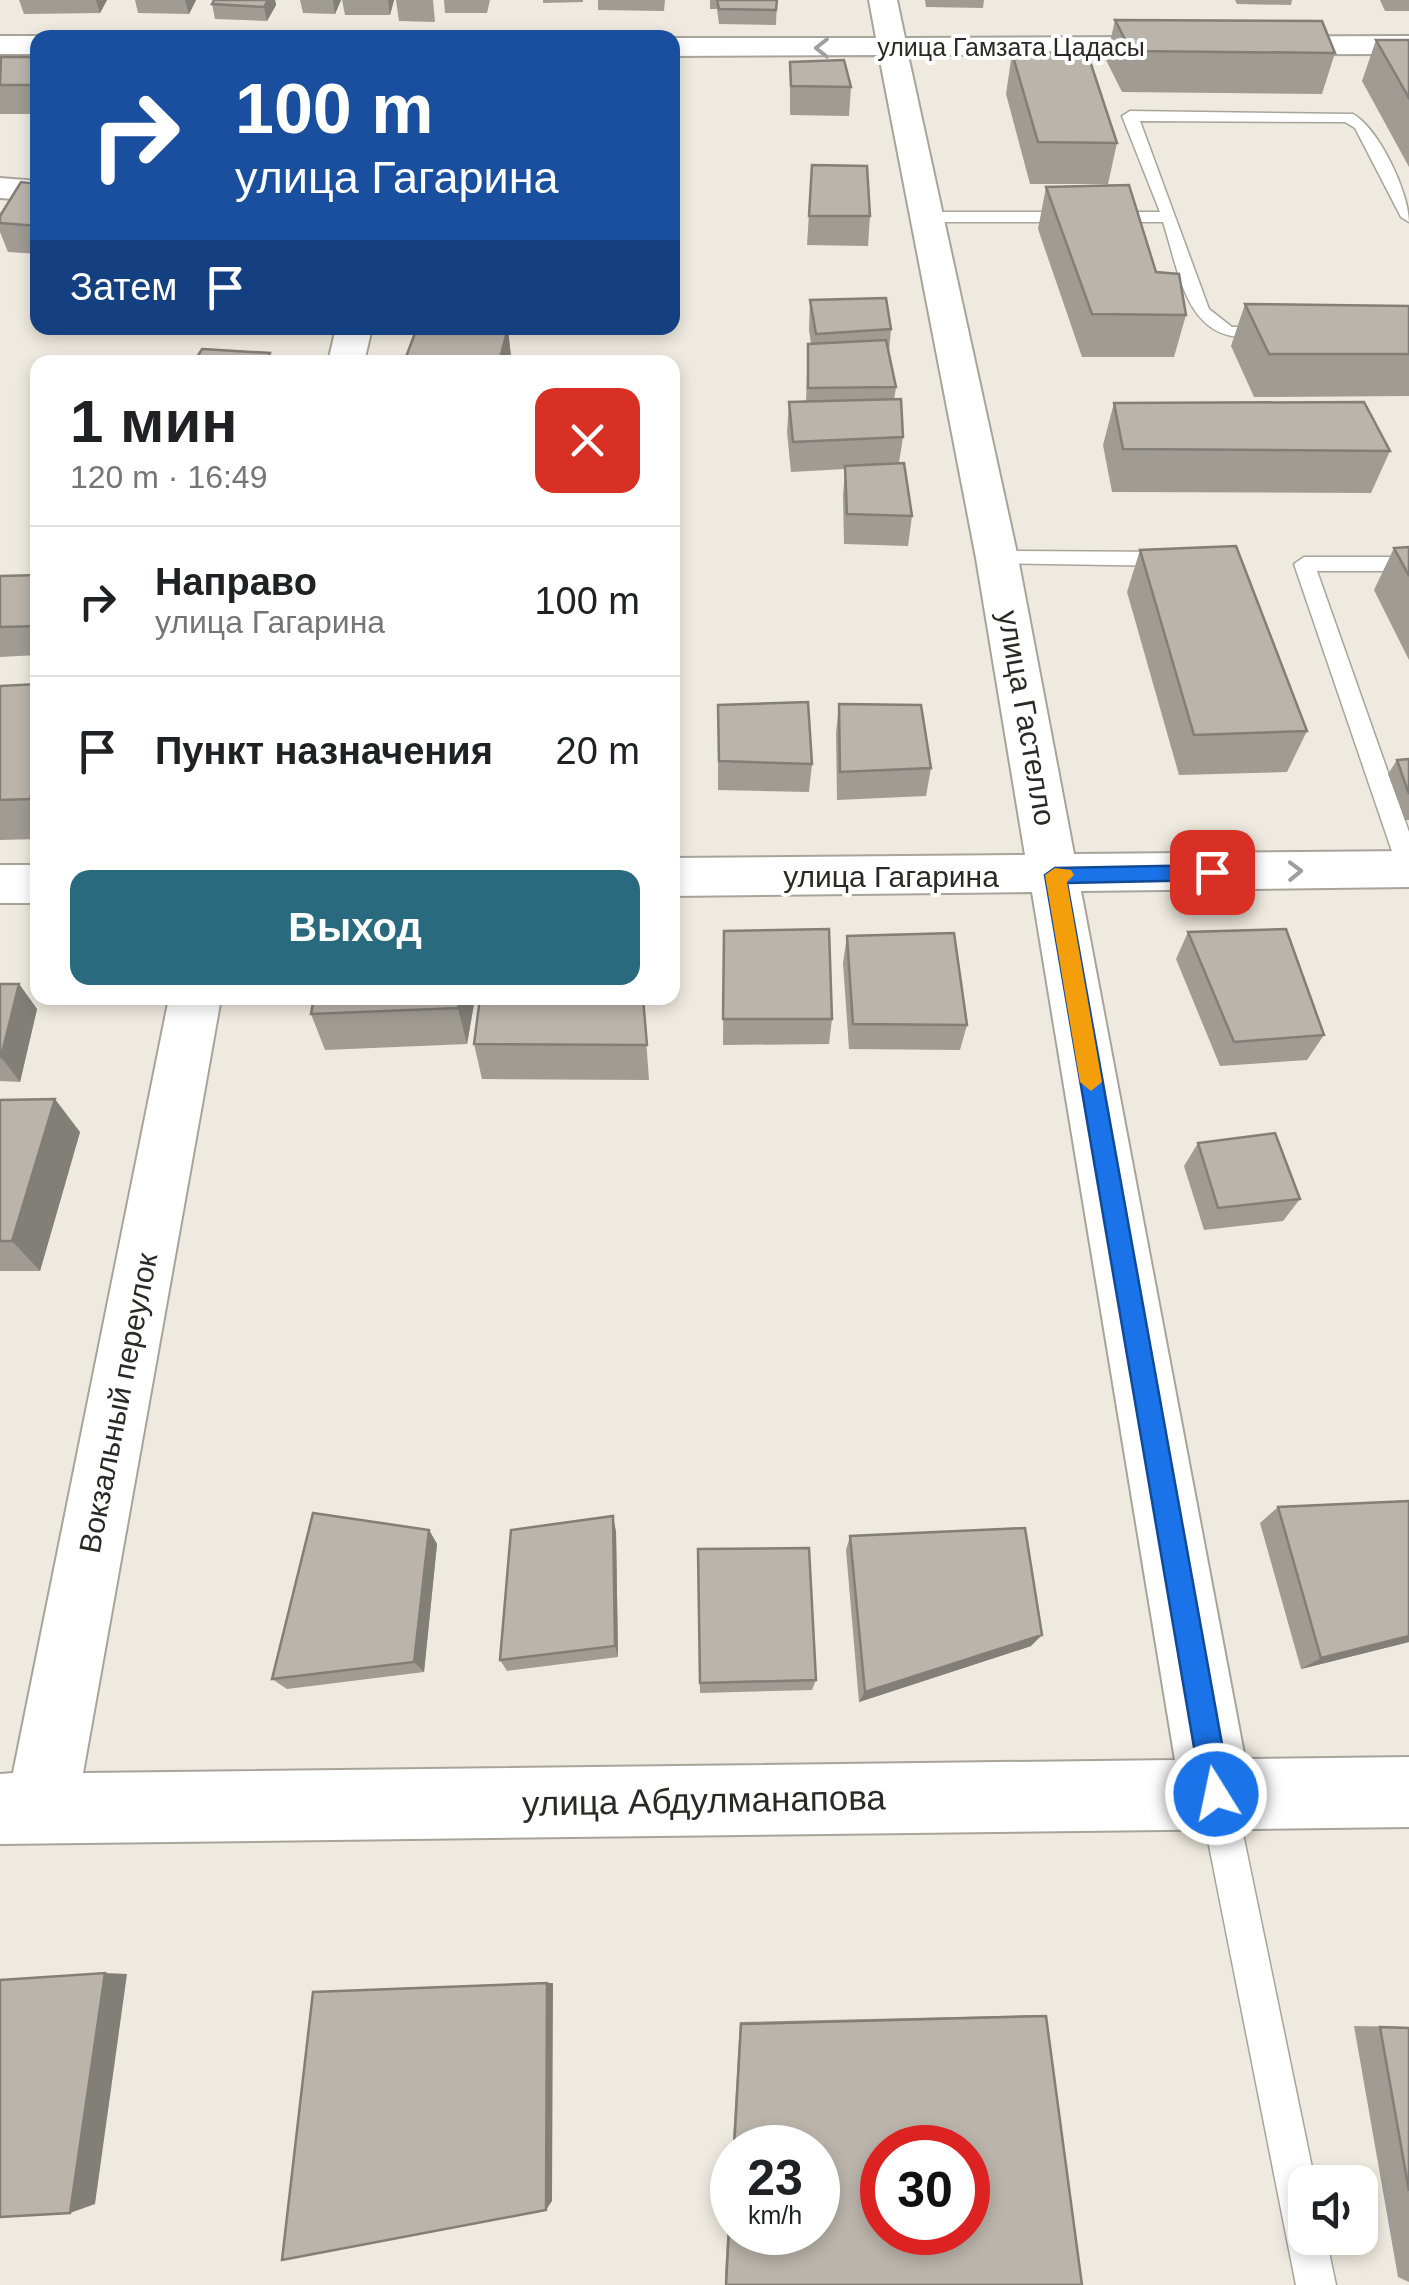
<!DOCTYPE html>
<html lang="ru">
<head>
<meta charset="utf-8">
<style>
  :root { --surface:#fff; --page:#f6f6f6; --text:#202124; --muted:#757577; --line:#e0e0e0; --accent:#296a7e }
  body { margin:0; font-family:Helvetica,sans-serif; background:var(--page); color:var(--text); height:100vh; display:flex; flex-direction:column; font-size:38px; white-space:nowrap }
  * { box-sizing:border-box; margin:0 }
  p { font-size:32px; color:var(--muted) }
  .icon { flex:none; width:55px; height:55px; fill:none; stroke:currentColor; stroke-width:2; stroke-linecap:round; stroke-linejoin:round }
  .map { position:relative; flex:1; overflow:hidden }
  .side { position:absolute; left:30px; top:355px; width:650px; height:650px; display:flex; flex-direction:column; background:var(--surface); border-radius:20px; box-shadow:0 5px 15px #0003 }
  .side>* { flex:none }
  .top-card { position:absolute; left:30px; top:30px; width:650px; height:305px; border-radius:20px; box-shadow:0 5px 15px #0003; background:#1a4fa0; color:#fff; overflow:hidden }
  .buttons { position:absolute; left:1288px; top:2165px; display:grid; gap:20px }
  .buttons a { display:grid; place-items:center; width:90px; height:90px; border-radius:20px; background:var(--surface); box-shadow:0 5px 15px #0003; font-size:50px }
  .speed { position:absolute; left:710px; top:2125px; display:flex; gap:20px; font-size:50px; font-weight:700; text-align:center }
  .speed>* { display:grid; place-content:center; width:130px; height:130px; border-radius:50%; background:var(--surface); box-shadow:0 5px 15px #0003; line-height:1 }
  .speed small { font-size:25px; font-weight:400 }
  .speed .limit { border:15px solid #d22; background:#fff; color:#111 }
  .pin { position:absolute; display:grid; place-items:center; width:85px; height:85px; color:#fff; margin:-42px; border-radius:20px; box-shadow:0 5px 15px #0006 }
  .me { position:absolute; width:110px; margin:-55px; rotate:350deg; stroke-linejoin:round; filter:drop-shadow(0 0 8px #0008) }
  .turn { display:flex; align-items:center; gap:35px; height:210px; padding:0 40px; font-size:45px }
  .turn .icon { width:130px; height:130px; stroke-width:2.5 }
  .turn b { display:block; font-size:70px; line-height:85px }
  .then { display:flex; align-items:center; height:95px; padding:0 40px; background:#0003; gap:20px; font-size:38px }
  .round { display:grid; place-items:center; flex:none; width:105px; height:105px; border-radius:20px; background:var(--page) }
  .summary { display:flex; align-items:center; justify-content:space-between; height:170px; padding:0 40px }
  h1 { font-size:60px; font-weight:700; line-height:75px }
  .action { display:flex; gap:20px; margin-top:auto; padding:20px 40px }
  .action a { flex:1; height:115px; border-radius:20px; background:var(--accent); color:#fff; font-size:40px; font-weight:700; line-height:115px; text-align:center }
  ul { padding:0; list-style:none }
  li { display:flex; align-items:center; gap:30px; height:150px; padding:0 40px; border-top:2px solid var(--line) }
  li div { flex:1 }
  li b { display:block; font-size:38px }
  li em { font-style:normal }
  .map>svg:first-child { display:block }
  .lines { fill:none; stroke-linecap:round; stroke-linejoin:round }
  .service-casing { stroke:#a8a49a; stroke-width:3 }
  .minor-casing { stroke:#a8a49a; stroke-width:4 }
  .service { fill:#fff; fill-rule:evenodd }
  .minor { fill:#fff; fill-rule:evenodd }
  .wall { fill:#a09b93; fill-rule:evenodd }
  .shaded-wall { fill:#827e78 }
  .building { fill:#bab4ab; stroke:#827e78; stroke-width:2.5; fill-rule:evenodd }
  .oneway { stroke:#9f9f9d }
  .route { fill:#1a73e8; stroke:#114b97; stroke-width:2.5 }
  .slow { fill:#f59e0b }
  .labels { text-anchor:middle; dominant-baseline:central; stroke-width:8; stroke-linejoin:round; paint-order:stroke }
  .far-street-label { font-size:25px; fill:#2a2925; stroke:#fff }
  .street-label { font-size:30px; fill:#2a2925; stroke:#fff }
  .near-street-label { font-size:35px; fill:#2a2925; stroke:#fff }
</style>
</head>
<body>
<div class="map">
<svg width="1409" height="2285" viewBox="0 0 1409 2285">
  <rect width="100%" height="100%" fill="#eeeadf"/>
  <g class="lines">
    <defs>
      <path id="service" d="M 1130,111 L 1353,114 C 1379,129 1409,192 1409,222 L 1401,217 L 1355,128 L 1345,122 L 1140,121 L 1209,309 L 1232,327 L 1273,326 L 1282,331 C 1272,339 1258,337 1245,337 C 1185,338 1178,267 1163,222 L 924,222 L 916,217 L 924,212 L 1160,212 L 1122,116 Z
        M 997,551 L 1171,552 L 1181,559 L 1171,566 L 990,563 L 987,558 L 990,553 Z
        M 1304,557 L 1409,557 L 1409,571 L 1317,571 L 1409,832 L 1409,875 L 1400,872 L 1397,866 L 1294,564 Z
        M 1217,1777 L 1229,1783 L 1235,1795 L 1315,2182 L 1305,2182 L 1305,2238 L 1326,2238 L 1336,2285 L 1296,2285 L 1199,1795 L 1205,1783 Z"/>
      <path id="minor" d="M 869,0 L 897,0 L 905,38 L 1409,36 L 1409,54 L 908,55 L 1018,558 L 1074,854 L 1409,851 L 1409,887 L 1081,891 L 1245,1759 L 1409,1757 L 1409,1827 L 0,1844 L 0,1774 L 13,1773 L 169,998 L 221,998 L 83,1773 L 1175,1760 L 1032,892 L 672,896 L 672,858 L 1025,855 L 976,558 L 879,55 L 672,56 L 672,38 L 876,38 Z
        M 0,36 L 38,36 L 43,38 L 38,38 L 38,54 L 0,54 Z
        M 0,178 L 38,181 L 38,201 L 0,198 Z
        M 336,328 L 372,328 L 364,362 L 328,362 Z
        M 0,865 L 38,865 L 38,903 L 0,903 Z"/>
    </defs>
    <use href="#service" class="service-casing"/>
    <use href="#minor" class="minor-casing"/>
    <use href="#service" class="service"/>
    <use href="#minor" class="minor"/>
  </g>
  <path class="wall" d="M 19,0 L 107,0 L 100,13 L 24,14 Z
    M 135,0 L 196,0 L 189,14 L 138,13 Z
    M 214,0 L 275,0 L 276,5 L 267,21 L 215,19 L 212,4 Z
    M 300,0 L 341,0 L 335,14 L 303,13 Z
    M 342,0 L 394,0 L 390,15 L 345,15 Z
    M 396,0 L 433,0 L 435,22 L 399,21 Z
    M 444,0 L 490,0 L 487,13 L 445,13 Z
    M 543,0 L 583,0 L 583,2 L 543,3 Z
    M 598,0 L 665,0 L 664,11 L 598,10 Z
    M 710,0 L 777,0 L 776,25 L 719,24 L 717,9 L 710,9 Z
    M 925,0 L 984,0 L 983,8 L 926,7 Z
    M 1235,0 L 1292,0 L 1291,5 L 1237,4 Z
    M 1380,0 L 1409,0 L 1409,11 L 1385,11 Z
    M 1115,20 L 1335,53 L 1322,94 L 1122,92 L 1106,60 Z
    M 1376,40 L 1409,40 L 1409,167 L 1362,81 Z
    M 1012,53 L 1117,143 L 1108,184 L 1030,184 L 1006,94 Z
    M 38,57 L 38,114 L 0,114 L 0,58 Z
    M 790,62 L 851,87 L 849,116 L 790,115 Z
    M 812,165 L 870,216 L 868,246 L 807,245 Z
    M 38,184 L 38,254 L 8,252 L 0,232 L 0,216 Z
    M 1046,187 L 1156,272 L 1186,315 L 1174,357 L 1082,357 L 1038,229 Z
    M 810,300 L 891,329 L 889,352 L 896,387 L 894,400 L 903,437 L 899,463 L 912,516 L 908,546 L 844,544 L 843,496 L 845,469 L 791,472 L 787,432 L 789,402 L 806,402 L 808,344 L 811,344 L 809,330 Z
    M 1245,304 L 1409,306 L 1409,396 L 1254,397 L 1231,346 Z
    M 417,328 L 545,328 L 544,333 L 508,333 L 511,357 L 510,362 L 404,362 Z
    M 1114,403 L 1390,451 L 1371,493 L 1112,492 L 1103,445 Z
    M 1409,547 L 1409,660 L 1374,590 L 1394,548 Z
    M 1140,550 L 1307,731 L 1287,772 L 1179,775 L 1127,592 Z
    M 38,575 L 38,655 L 0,657 L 0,576 Z
    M 38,684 L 38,839 L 0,840 L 0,686 Z
    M 839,704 L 931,768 L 926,796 L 837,800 L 836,733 Z
    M 718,705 L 812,764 L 809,792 L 718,790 Z
    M 1409,759 L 1409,820 L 1405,820 L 1388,774 L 1397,760 Z
    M 724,931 L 832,1019 L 829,1044 L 723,1045 Z
    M 1188,932 L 1324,1035 L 1307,1060 L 1220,1066 L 1176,959 Z
    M 847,936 L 967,1025 L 960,1050 L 849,1049 L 843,963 Z
    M 0,984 L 19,984 L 37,1009 L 20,1082 L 0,1081 Z
    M 475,998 L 467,1044 L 325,1050 L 311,1014 Z
    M 643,998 L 649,1080 L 482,1079 L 474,1044 Z
    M 0,1100 L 80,1132 L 40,1271 L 0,1271 Z
    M 1198,1143 L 1300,1199 L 1283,1221 L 1204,1230 L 1184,1166 Z
    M 1409,1501 L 1409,1642 L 1301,1669 L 1260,1523 L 1278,1507 Z
    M 429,1530 L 437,1544 L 424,1672 L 287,1689 L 272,1679 Z
    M 616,1531 L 618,1657 L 507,1671 L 500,1660 Z
    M 850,1536 L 1031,1646 L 859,1702 L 846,1550 Z
    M 698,1549 L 816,1680 L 812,1690 L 700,1693 Z
    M 1034,2015 L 1046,2016 L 726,2285 L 725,2273 L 740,2022 ZM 732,2148 L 818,2148 L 732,2232 Z
    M 1354,2026 L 1409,2027 L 1409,2282 L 1398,2277 Z"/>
  <path class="shaded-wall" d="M 96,0 L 107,0 L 100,13 Z
    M 185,0 L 196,0 L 189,14 Z
    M 268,0 L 275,0 L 276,5 L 267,21 L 264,7 Z
    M 333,0 L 341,0 L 335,14 Z
    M 388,0 L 394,0 L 390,15 Z
    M 508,328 L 511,357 L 510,362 L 499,362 Z
    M 38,772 L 38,811 L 30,799 Z
    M 19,984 L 37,1009 L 20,1082 L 1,1057 Z
    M 460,998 L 475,998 L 467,1044 L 458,1008 Z
    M 55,1099 L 80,1132 L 40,1271 L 12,1241 Z
    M 613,1516 L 616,1531 L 618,1657 L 615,1646 Z
    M 429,1530 L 437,1544 L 424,1672 L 414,1662 Z
    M 1042,1635 L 1031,1646 L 859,1702 L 865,1692 Z
    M 1409,1636 L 1409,1642 L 1301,1669 L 1321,1658 Z
    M 105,1973 L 127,1974 L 95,2204 L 70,2213 Z
    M 547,1983 L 553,1983 L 552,2201 L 546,2210 Z"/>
  <path class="building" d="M 214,0 L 268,0 L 264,7 L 212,4 Z
    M 717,0 L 777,0 L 776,10 L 719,9 Z
    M 1115,20 L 1322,21 L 1335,53 L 1131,51 Z
    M 1376,40 L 1409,40 L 1409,98 Z
    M 1087,52 L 1117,143 L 1038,142 L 1012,53 Z
    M 1,57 L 38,57 L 38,85 L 0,85 Z
    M 844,60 L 851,87 L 791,86 L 790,62 Z
    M 812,165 L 867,166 L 870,216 L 809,216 Z
    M 21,182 L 38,184 L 38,226 L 0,223 L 0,216 Z
    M 1129,185 L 1156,272 L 1179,274 L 1186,315 L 1092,314 L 1046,187 Z
    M 886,298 L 891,329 L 816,334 L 810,300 Z
    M 1245,304 L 1409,306 L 1409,354 L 1269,354 Z
    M 417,328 L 508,328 L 499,362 L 404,362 Z
    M 886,340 L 896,387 L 808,388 L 808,344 Z
    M 202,349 L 270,353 L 267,362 L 194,362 Z
    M 901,399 L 903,437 L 793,442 L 789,402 Z
    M 1364,402 L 1390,451 L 1123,449 L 1114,403 Z
    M 904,463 L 912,516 L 847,514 L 845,466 Z
    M 1236,546 L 1307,731 L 1194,735 L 1140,550 Z
    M 1409,547 L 1409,576 L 1394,548 Z
    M 38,575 L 38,626 L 0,627 L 0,576 Z
    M 38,684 L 38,772 L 30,799 L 0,800 L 0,686 Z
    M 808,702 L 812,764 L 719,761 L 718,705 Z
    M 839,704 L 921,705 L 931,768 L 840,772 Z
    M 1409,759 L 1409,794 L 1397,760 Z
    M 829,929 L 832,1019 L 723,1019 L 724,931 Z
    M 1286,929 L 1324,1035 L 1234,1042 L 1188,932 Z
    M 954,933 L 967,1025 L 853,1024 L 847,936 Z
    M 0,984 L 19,984 L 1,1057 L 0,1057 Z
    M 314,998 L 460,998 L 458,1008 L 311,1014 Z
    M 480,998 L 643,998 L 647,1045 L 474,1044 Z
    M 55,1099 L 12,1241 L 0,1241 L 0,1100 Z
    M 1275,1133 L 1300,1199 L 1218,1208 L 1198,1143 Z
    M 1409,1501 L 1409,1636 L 1321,1658 L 1278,1507 Z
    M 313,1513 L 429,1530 L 414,1662 L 272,1679 Z
    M 613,1516 L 615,1646 L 500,1660 L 511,1530 Z
    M 1025,1528 L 1042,1635 L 865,1692 L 850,1536 Z
    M 809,1548 L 816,1680 L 700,1683 L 698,1549 Z
    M 105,1973 L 70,2213 L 0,2217 L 0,1980 Z
    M 547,1983 L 546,2210 L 282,2260 L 313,1992 Z
    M 1046,2016 L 1082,2285 L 726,2285 L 732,2172 L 732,2232 L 818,2232 L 818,2148 L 734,2148 L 741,2024 ZM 882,2148 L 968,2148 L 968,2232 L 882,2232 Z
    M 1380,2027 L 1409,2028 L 1409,2191 Z"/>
  <defs><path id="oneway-chevron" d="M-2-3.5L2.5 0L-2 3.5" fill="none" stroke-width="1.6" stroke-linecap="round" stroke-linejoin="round" transform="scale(2.5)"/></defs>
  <g class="oneway">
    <use href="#oneway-chevron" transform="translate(822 48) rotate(-180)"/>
    <use href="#oneway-chevron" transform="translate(1295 871) rotate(-1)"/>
  </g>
  <path class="route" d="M 1212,865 L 1223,872 L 1212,880 L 1067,883 L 1231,1794 L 1227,1804 L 1216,1808 L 1206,1804 L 1202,1794 L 1045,875 L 1055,868 Z"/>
  <path class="slow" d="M 1055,868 L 1071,870 L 1074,875 L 1067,882 L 1102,1082 L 1091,1091 L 1080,1082 L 1045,875 Z"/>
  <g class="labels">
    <g class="far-street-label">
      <text x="1011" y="47">улица Гамзата Цадасы</text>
    </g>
    <g class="street-label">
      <text transform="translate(1027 718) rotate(80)">улица Гастелло</text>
      <text x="891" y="876">улица Гагарина</text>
      <text transform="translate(118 1403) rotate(-79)">Вокзальный переулок</text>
    </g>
    <g class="near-street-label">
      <text transform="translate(704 1800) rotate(-1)">улица Абдулманапова</text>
    </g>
  </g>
</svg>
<div class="buttons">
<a><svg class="icon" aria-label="sound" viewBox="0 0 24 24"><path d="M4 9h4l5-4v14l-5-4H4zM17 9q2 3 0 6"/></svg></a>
</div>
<div class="speed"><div>23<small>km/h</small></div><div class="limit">30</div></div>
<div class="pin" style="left:1212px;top:872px;background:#d93025"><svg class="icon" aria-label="arrive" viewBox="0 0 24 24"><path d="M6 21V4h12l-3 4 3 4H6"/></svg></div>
<svg class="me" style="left:1216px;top:1794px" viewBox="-20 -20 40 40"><circle r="17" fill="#1a73e8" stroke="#fff" stroke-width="3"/><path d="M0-11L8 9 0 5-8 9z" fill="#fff"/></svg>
<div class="top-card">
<div class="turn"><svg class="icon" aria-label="right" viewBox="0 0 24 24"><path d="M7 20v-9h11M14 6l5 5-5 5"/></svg><div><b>100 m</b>улица Гагарина</div></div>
<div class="then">Затем<svg class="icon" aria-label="arrive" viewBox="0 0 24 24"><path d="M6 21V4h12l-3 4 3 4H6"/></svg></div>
</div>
<section class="side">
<div class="summary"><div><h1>1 мин</h1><p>120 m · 16:49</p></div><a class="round" style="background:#d93025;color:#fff"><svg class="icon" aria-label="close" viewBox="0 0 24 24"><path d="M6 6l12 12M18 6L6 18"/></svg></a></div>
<ul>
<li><svg class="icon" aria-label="right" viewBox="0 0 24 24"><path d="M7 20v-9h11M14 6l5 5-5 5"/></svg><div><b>Направо</b><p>улица Гагарина</p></div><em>100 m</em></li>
<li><svg class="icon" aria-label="arrive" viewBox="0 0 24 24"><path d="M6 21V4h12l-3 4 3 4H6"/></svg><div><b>Пункт назначения</b></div><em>20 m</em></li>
</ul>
<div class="action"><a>Выход</a></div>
</section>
</div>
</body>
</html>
